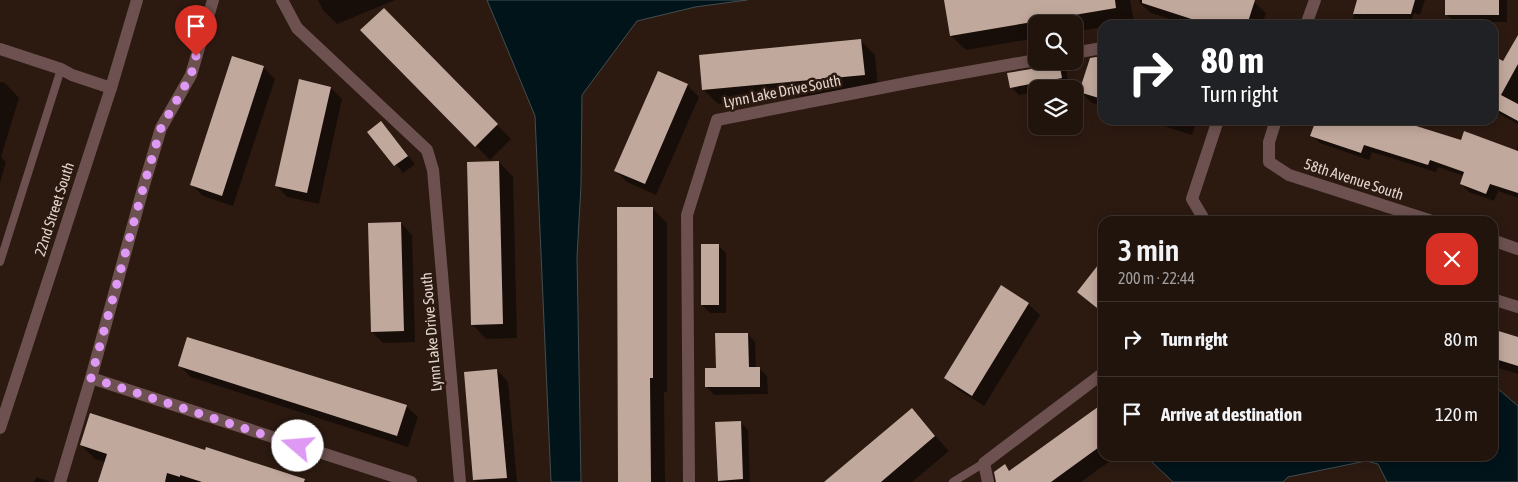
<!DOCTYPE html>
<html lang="en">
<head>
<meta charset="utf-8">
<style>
  :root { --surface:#21140d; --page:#291d16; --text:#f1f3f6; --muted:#a29e9d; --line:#3e332e }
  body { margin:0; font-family:"Asap Condensed",sans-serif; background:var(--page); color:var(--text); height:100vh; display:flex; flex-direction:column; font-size:19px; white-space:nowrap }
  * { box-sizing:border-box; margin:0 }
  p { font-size:16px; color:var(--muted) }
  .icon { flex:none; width:28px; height:28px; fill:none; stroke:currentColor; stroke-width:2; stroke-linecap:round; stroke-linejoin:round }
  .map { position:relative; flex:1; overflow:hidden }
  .details { position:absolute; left:1098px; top:216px; width:400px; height:245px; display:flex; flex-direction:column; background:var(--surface); border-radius:15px; box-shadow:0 2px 12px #0003,0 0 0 1px var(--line) }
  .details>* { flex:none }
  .guide { position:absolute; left:1098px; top:20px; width:400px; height:105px; border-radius:15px; box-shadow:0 2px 12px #0003,0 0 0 1px var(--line); background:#202124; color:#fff; overflow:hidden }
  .controls { position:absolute; left:1028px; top:15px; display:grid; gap:10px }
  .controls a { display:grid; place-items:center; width:55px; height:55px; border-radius:10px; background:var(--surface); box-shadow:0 2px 12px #0003,0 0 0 1px var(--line); font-size:25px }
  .pin { position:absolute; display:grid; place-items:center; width:42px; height:42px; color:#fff; margin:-51px -21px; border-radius:50% 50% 50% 0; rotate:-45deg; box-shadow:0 0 5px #0007 }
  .pin .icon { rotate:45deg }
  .me { position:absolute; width:55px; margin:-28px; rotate:288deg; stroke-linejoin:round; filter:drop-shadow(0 0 4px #0008) }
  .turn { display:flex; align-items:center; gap:18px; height:105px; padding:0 20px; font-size:22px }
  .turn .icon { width:65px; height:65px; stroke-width:2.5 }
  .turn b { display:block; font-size:35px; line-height:42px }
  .round { display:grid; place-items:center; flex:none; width:52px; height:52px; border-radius:15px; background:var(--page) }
  .headline { display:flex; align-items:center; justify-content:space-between; height:85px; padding:0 20px }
  h1 { font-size:30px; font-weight:600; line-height:38px }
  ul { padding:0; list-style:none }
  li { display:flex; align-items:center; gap:15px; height:75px; padding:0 20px; border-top:1px solid var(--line) }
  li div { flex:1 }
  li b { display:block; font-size:19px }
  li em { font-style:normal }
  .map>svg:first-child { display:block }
  .water { fill:#00141a; stroke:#444e50 }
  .shadow { fill:#0007 }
  .building { fill:#c1a89c }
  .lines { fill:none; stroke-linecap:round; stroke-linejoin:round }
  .service { stroke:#6c5150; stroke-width:8 }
  .minor { stroke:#6c5150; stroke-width:12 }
  .tertiary { stroke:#6c5150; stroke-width:12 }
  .route { stroke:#dd99f3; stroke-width:9; stroke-dasharray:0 16.2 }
  .labels { text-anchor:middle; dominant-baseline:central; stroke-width:5; stroke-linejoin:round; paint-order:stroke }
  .street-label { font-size:15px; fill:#e2d5cf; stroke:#2c1a11 }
</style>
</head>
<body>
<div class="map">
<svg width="1518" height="482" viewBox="0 0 1518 482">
  <rect width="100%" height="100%" fill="#2c1a11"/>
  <path class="water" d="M 487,0 L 747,0 L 695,7 L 637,21 L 582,95 L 581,185 L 577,257 L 581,482 L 551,482 L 535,116 Z
    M 1493,387 L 1497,388 L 1518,406 L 1518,482 L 1387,482 L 1378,464 L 1366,461 L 1288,477 L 1283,482 L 1173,482 L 1152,462 L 1155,456 L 1492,456 Z"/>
  <path class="shadow" d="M 318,0 L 395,0 L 337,24 L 323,10 Z
    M 945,0 L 1130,0 L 1134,21 L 1102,25 L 1102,27 L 1074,32 L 1074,24 L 1036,24 L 1036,38 L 966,50 L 951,36 Z
    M 1140,0 L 1250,0 L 1254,2 L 1266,13 L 1262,25 L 1188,25 L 1151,13 L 1139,2 Z
    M 1368,0 L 1425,0 L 1420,15 L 1414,13 L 1410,25 L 1351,25 L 1355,12 L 1364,15 Z
    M 1446,0 L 1507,0 L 1507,22 L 1454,22 L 1446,14 Z
    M 384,9 L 511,139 L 490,160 L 362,30 Z
    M 861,41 L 875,55 L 878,89 L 718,104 L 704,90 Z
    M 1518,53 L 1518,124 L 1492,110 L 1504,63 Z
    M 1096,59 L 1102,61 L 1102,106 L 1092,103 L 1081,92 Z
    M 1058,62 L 1066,70 L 1069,85 L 1052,89 L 1036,89 L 1036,92 L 1019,95 L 1011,87 L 1038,69 Z
    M 263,67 L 275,79 L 233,206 L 203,196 L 192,185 Z
    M 658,73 L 687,85 L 699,97 L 656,195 L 627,182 L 616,171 Z
    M 0,82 L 5,83 L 19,98 L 1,157 L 6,162 L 0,183 Z
    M 331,88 L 342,99 L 319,204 L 287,197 L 276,185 Z
    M 1145,120 L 1197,120 L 1192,135 Z
    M 1317,120 L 1393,120 L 1462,141 L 1516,151 L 1518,144 L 1518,198 L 1498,191 L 1494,201 L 1469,192 L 1461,184 L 1464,176 L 1438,167 L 1436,172 L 1372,152 L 1369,160 L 1320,143 L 1312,135 Z
    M 381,123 L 415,164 L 403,173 L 369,132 Z
    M 499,162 L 513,177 L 517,338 L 486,339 L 472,324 Z
    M 652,208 L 667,223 L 667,392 L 664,392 L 665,482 L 620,482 Z
    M 401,223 L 412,235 L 415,342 L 383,343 L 372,332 Z
    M 719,246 L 726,253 L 726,313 L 710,313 L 702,305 Z
    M 1102,262 L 1102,313 L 1079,292 Z
    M 1028,304 L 1040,315 L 984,406 L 957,389 L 945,378 Z
    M 1492,330 L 1518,338 L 1518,374 L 1492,366 Z
    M 748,334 L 755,342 L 756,369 L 760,369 L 767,376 L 768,394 L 714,395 L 707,387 L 717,369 Z
    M 179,365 L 406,406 L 418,417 L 408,447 L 191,377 Z
    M 497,370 L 508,382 L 517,482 L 477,482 L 475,480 Z
    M 1102,406 L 1102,456 L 1117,456 L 1081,482 L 997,482 L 1004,466 L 1010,472 Z
    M 912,410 L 949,451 L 912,482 L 826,482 Z
    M 740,422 L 748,430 L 750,482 L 721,482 L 719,480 Z
    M 81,445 L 206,451 L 207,449 L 310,482 L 168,482 L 160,480 L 159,482 L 99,482 L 106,462 L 95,459 Z
    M 36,477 L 51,482 L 52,482 L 34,482 Z"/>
  <path class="building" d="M 944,0 L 1115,0 L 1116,8 L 950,36 Z
    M 1142,0 L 1255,0 L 1247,25 L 1210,25 L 1142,3 Z
    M 1357,0 L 1415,0 L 1411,14 L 1353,14 Z
    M 1445,0 L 1499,0 L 1499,15 L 1445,15 Z
    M 384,8 L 498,124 L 475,147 L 360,30 Z
    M 1518,35 L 1518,64 L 1501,95 L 1518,104 L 1518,121 L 1494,108 L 1492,111 L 1492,55 L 1503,61 Z
    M 861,39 L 865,75 L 702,90 L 699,55 Z
    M 232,56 L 264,66 L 222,196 L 190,185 Z
    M 1096,57 L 1102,59 L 1102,99 L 1079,92 L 1090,58 Z
    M 1059,61 L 1062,78 L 1010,88 L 1007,73 L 1037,68 L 1043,64 Z
    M 658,71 L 688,84 L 645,184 L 614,171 Z
    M 299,79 L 331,87 L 307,193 L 275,186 Z
    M 1316,120 L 1397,120 L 1461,140 L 1464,131 L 1518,151 L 1518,193 L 1490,184 L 1486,194 L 1460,184 L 1464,172 L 1430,160 L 1428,165 L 1364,145 L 1361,153 L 1310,136 Z
    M 381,121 L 408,156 L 394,166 L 367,132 Z
    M 499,161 L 503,324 L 471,325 L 467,162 Z
    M 617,207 L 653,207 L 653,378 L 650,378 L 651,482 L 618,482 Z
    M 401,222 L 404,331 L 371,332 L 368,223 Z
    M 701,244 L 719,244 L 719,305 L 701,305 Z
    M 1102,260 L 1102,312 L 1077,292 Z
    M 1001,285 L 1029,303 L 972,396 L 944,378 Z
    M 1492,329 L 1518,337 L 1518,366 L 1492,358 Z
    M 715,333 L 748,333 L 749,367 L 760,367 L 760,387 L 705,387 L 705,368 L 716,368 Z
    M 187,337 L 407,405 L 397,436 L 178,366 Z
    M 497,369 L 507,478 L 473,480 L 464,372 Z
    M 1102,404 L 1102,445 L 1051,482 L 996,482 L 994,472 L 1005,464 L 1009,471 Z
    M 912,408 L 935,436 L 881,482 L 824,482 Z
    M 90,413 L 205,450 L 206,447 L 305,479 L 304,482 L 202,482 L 180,475 L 180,477 L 167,473 L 165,482 L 98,482 L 107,454 L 80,445 Z
    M 741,421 L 743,479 L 718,481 L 715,422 Z"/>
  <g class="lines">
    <path class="service" d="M 0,262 L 61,69
      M 953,482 L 984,463"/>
    <path class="minor" d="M 282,0 L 297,28 L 427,150 L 433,170 L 460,482
      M 1306,25 L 1315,0
      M 0,49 L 61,69 L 72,75 L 111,88
      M 1074,53 L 1102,48
      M 1276,120 L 1269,142 L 1269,162 L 1289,175 L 1432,221
      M 1205,221 L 1192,199 L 1218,120
      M 1492,240 L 1518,249
      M 1492,299 L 1518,307
      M 91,378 L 144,185 L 161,128 L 191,75 L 213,0
      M 60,482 L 91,378 L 411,482
      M 689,482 L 687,215 L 717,120 L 917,81 L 1036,60
      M 988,482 L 984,463 L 1102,374"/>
    <path class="tertiary" d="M 0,428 L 111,88 L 137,0"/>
  </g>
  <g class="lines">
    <path class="route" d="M 196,56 L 191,75 L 161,128 L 144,185 L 91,378 L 298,446"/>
  </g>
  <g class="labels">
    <g class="street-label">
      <text transform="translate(782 91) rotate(-11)">Lynn Lake Drive South</text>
      <text transform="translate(1354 179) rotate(18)">58th Avenue South</text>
      <text transform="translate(54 209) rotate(-72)">22nd Street South</text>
      <text transform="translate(431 332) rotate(-95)">Lynn Lake Drive South</text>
    </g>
  </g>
</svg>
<div class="controls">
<a><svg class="icon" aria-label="search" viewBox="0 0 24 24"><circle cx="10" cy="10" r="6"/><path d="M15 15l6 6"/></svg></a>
<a><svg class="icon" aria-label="layers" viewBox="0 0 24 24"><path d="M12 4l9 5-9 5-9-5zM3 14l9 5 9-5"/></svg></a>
</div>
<div class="pin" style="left:196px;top:56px;background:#d93025"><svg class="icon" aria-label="arrive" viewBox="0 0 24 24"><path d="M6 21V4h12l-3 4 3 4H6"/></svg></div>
<svg class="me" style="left:298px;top:446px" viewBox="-20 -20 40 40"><circle r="19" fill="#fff"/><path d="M0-13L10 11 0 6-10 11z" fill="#dd99f3"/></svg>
<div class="guide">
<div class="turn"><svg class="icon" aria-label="right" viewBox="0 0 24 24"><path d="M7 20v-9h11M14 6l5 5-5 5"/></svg><div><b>80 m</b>Turn right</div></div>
</div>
<section class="details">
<div class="headline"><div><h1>3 min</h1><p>200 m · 22:44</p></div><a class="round" style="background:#d93025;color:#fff"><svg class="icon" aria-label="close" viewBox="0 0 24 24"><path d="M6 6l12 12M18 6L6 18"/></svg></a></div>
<ul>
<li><svg class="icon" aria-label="right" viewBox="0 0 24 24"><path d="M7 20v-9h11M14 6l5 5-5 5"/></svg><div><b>Turn right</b></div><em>80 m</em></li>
<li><svg class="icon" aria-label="arrive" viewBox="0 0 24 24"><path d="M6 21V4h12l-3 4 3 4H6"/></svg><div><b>Arrive at destination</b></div><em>120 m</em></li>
</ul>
</section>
</div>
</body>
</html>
